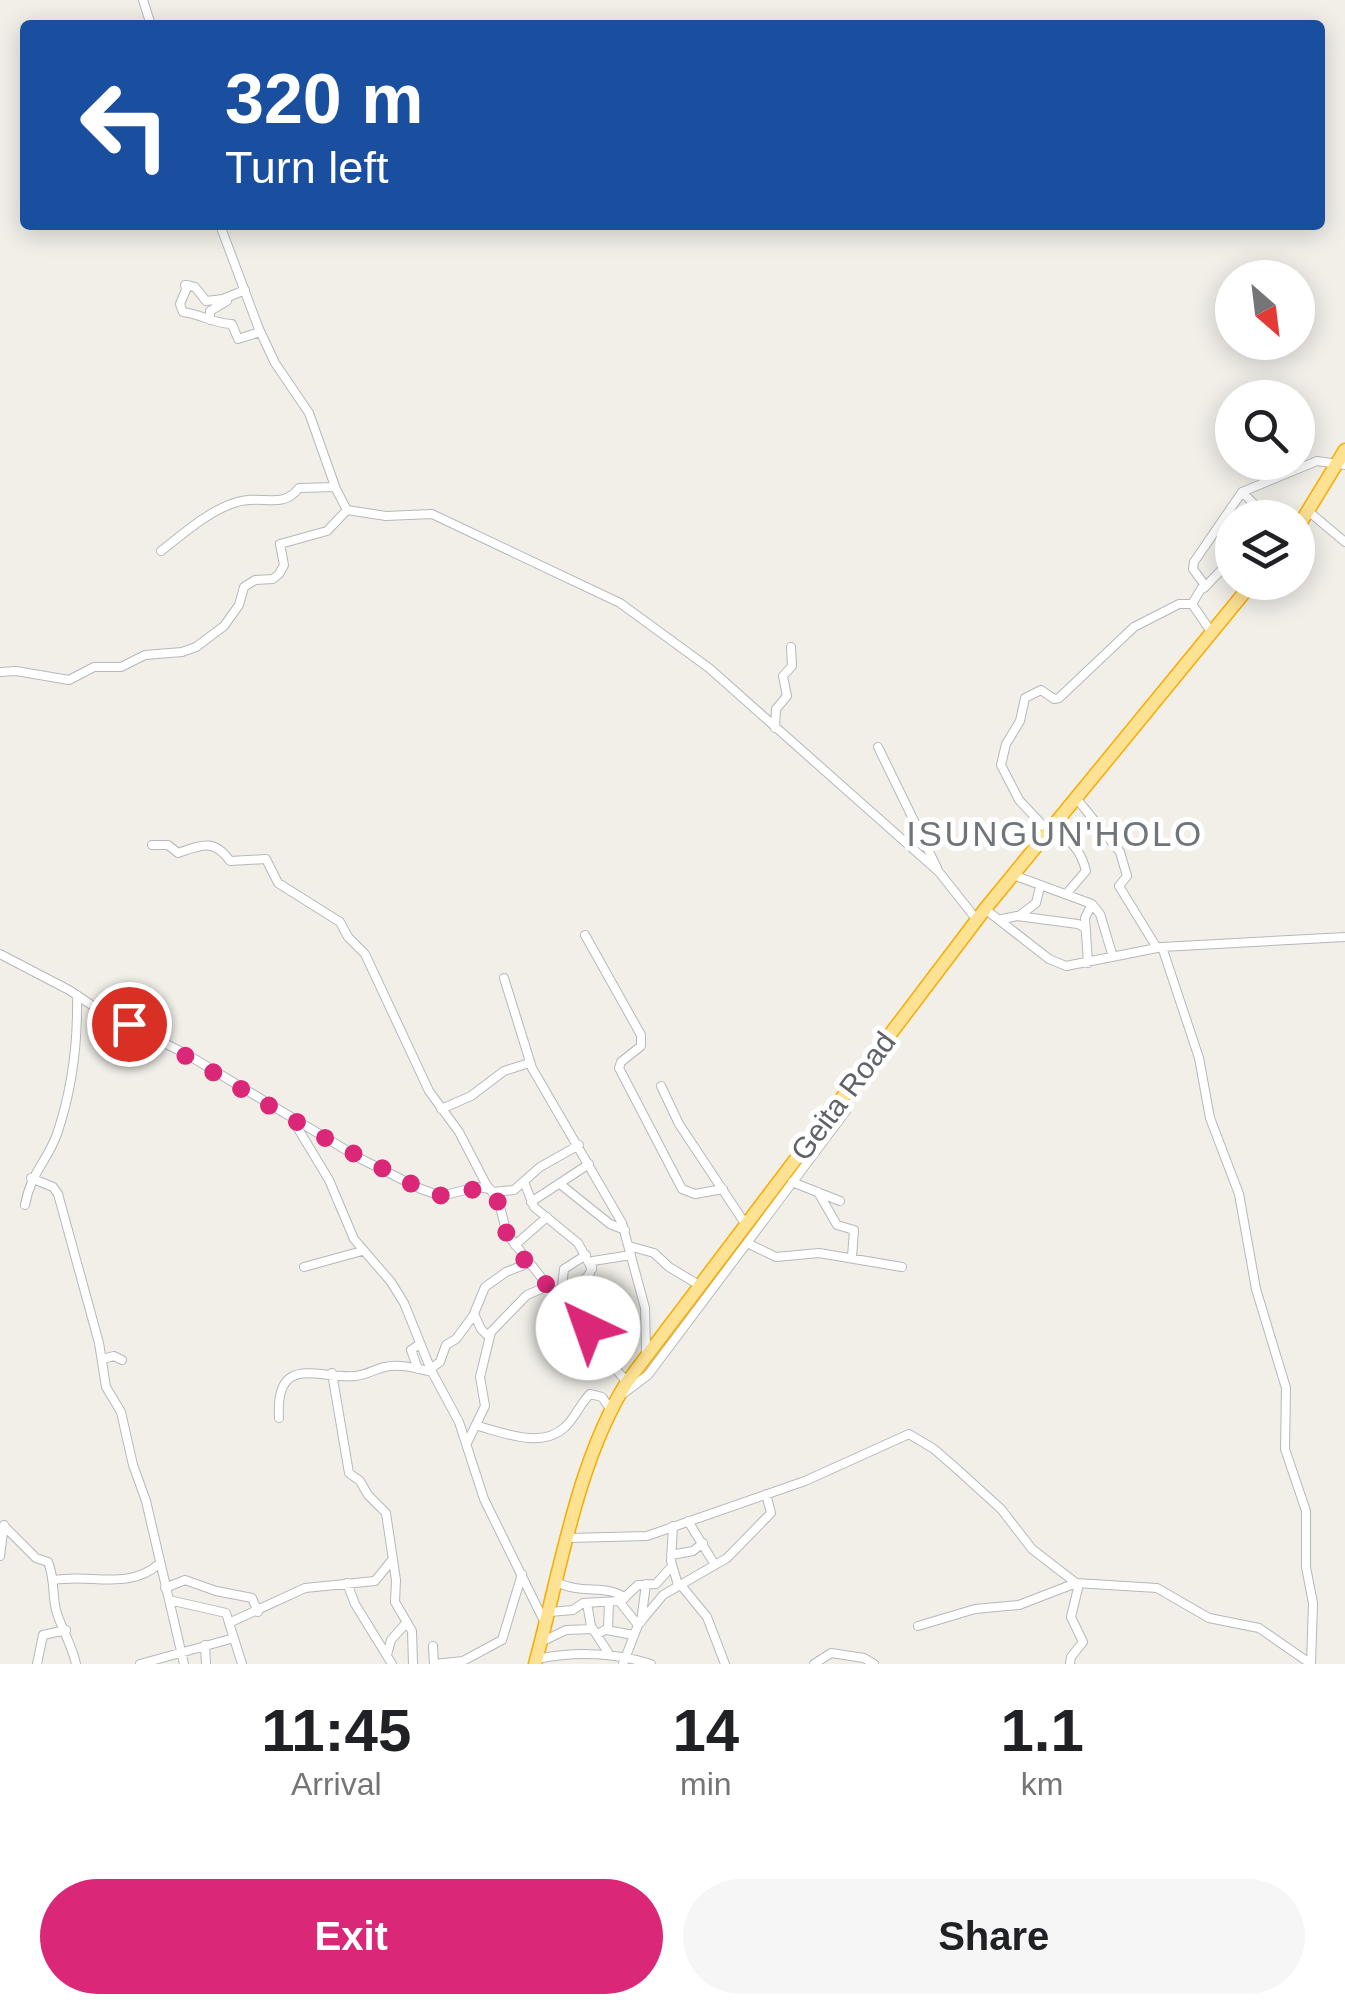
<!DOCTYPE html>
<html lang="en">
<head>
<meta charset="utf-8">
<style>
  :root { --surface:#fff; --page:#f6f6f6; --text:#202124; --muted:#757577; --accent:#db2777 }
  body { margin:0; font-family:Helvetica,sans-serif; background:var(--page); color:var(--text); height:100vh; display:flex; flex-direction:column; font-size:38px; white-space:nowrap }
  * { box-sizing:border-box; margin:0 }
  p { font-size:32px; color:var(--muted) }
  .icon { flex:none; width:55px; height:55px; fill:none; stroke:currentColor; stroke-width:2; stroke-linecap:round; stroke-linejoin:round }
  .map { position:relative; height:1664px; overflow:hidden }
  .panel { display:flex; flex-direction:column; background:var(--surface); flex:1 }
  .panel>* { flex:none }
  .hud { position:absolute; left:20px; top:20px; width:1305px; height:210px; border-radius:10px; box-shadow:0 5px 25px #0003; background:#1a4fa0; color:#fff; overflow:hidden }
  .needle { width:65px; rotate:152deg }
  .controls { position:absolute; left:1215px; top:260px; display:grid; gap:20px }
  .controls a { display:grid; place-items:center; width:100px; height:100px; border-radius:50%; background:var(--surface); box-shadow:0 5px 25px #0003; font-size:50px }
  .pin { position:absolute; display:grid; place-items:center; width:85px; height:85px; color:#fff; margin:-42px; border:5px solid #fff; border-radius:50%; box-shadow:0 2px 10px #0007 }
  .me { position:absolute; width:110px; margin:-55px; rotate:318deg; stroke-linejoin:round; filter:drop-shadow(0 0 8px #0008) }
  .turn { display:flex; align-items:center; gap:35px; height:210px; padding:0 40px; font-size:45px }
  .turn .icon { width:130px; height:130px; stroke-width:2.5 }
  .turn b { display:block; font-size:70px; line-height:85px }
  .eta { display:flex; justify-content:space-evenly; align-items:center; height:170px; text-align:center }
  .eta b { font-size:60px; font-weight:600; line-height:70px }
  .action { display:flex; gap:20px; margin-top:auto; padding:20px 40px }
  .action a { flex:1; height:115px; border-radius:60px; background:var(--accent); color:#fff; font-size:40px; font-weight:600; line-height:115px; text-align:center }
  .action a+a { background:var(--page); color:var(--text) }
  .map>svg:first-child { display:block }
  .lines { fill:none; stroke-linecap:round; stroke-linejoin:round }
  .minor-casing { stroke:#b5b8bc; stroke-width:10 }
  .highway-casing { stroke:#f9ab00; stroke-width:15 }
  .minor { stroke:#fff; stroke-width:8 }
  .highway { stroke:#fde293; stroke-width:12 }
  .route { stroke:#db2777; stroke-width:18; stroke-dasharray:0 32.4 }
  .labels { text-anchor:middle; dominant-baseline:central; stroke-width:10; stroke-linejoin:round; paint-order:stroke }
  .street-label { font-size:30px; fill:#5f6368; stroke:#fff }
  .quarter-label { font-size:35px; letter-spacing:2.5px; fill:#70757a; stroke:#fff }
</style>
</head>
<body>
<div class="map">
<svg width="1345" height="1664" viewBox="0 0 1345 1664">
  <rect width="100%" height="100%" fill="#f1efe8"/>
  <g class="lines">
    <defs>
      <path id="minor" d="M 143,0 L 151,25
        M 220,225 L 259,329 L 275,363 L 309,413 L 336,489 L 347,510 L 386,516 L 432,514 L 620,603 L 709,668 L 939,872 L 977,920
        M 185,285 L 195,287 L 206,301 L 223,299 L 245,290
        M 188,285 L 180,304 L 183,312 C 200,314 215,324 232,324 L 238,339 L 260,332
        M 210,320 L 210,311 L 227,301
        M 1242,492 L 1268,518
        M 1308,511 L 1345,542
        M 161,551 C 183,534 207,512 234,503 C 261,493 281,511 299,488 L 335,487
        M 1204,588 L 1232,559
        M 1192,604 L 1204,584 L 1193,569 L 1194,562 L 1242,492 L 1317,461 L 1345,465
        M 0,672 L 16,671 L 69,680 L 94,667 L 121,667 L 145,655 L 182,652 L 196,647 L 224,626 L 239,605 L 244,587 L 255,580 L 273,579 L 279,574 L 284,565 L 280,544 L 327,531 L 347,510
        M 775,728 L 776,709 L 787,696 L 783,676 L 792,666 L 791,647
        M 878,747 L 937,868
        M 1076,798 L 1120,852 L 1127,876 L 1119,886 L 1157,948
        M 1051,828 C 1070,839 1081,850 1086,871 L 1067,893
        M 1048,831 L 1019,800 L 1001,765 L 1006,744 L 1020,721 L 1025,698 L 1041,690 L 1054,699 L 1059,698 L 1134,627 L 1179,604 L 1192,604 L 1212,633
        M 152,845 L 168,845 L 178,853 C 201,845 214,838 230,861 L 266,859 L 278,883 L 340,922 L 348,937 L 365,954 L 429,1091 L 459,1132 L 486,1184 L 498,1199 L 507,1234 L 548,1286 L 574,1307 L 602,1354 L 627,1382
        M 1013,875 L 1092,904 L 1100,914 L 1113,957
        M 985,909 L 1049,959 L 1066,966 L 1162,947 L 1345,937
        M 1019,916 L 1036,903 L 1040,887
        M 1002,919 L 1017,916 L 1078,924 L 1085,928
        M 585,935 L 641,1035 L 641,1046 L 621,1062 L 619,1068 L 682,1189 L 695,1194 L 723,1189
        M 1162,947 L 1199,1058 L 1210,1118 L 1239,1194 L 1256,1289 L 1286,1388 L 1285,1449 L 1306,1511 L 1306,1567 L 1313,1603 L 1311,1664
        M 0,954 L 69,990 L 99,1010 L 188,1055 L 361,1159 L 421,1189 L 441,1196 L 477,1187 L 490,1189
        M 1088,963 L 1085,918 L 1092,904
        M 504,978 L 532,1068 L 622,1223 L 645,1308 L 646,1351
        M 661,1086 L 679,1124 L 746,1225
        M 441,1109 L 471,1096 L 504,1071 L 529,1063
        M 291,1117 L 329,1180 L 354,1239 L 391,1282 L 404,1303 L 431,1370 L 459,1422 L 484,1499 L 543,1619
        M 31,1178 L 53,1187 L 58,1194 L 99,1343 L 106,1387 L 121,1412 L 133,1465 L 146,1501 L 184,1664
        M 524,1182 L 534,1207 L 578,1243 L 592,1269
        M 792,1182 L 840,1201
        M 560,1184 L 610,1224 L 625,1230
        M 492,1192 L 514,1190 L 540,1167 L 579,1145
        M 818,1192 L 837,1225 L 854,1230 L 852,1257
        M 531,1202 L 589,1164
        M 25,1205 C 31,1172 47,1162 57,1134 C 72,1090 78,1042 77,995
        M 747,1243 L 776,1257 L 819,1253 L 902,1267
        M 515,1245 L 547,1217
        M 629,1246 L 654,1253 L 669,1267 L 699,1285
        M 304,1267 L 362,1251
        M 561,1296 L 564,1269 L 586,1255
        M 568,1300 L 590,1273 L 593,1261 L 631,1255
        M 474,1314 L 481,1329 L 489,1337
        M 102,1359 L 114,1356 L 122,1360
        M 418,1369 L 411,1350 L 420,1344
        M 430,1369 L 440,1362 L 446,1345 L 456,1339 L 473,1316 L 485,1287 L 506,1272 L 529,1263
        M 332,1373 L 349,1473 L 360,1481 L 368,1495 L 386,1513 L 396,1580 L 395,1602 L 412,1631 L 413,1664
        M 624,1393 L 648,1375 L 846,1111
        M 279,1418 C 275,1353 318,1379 355,1376 C 367,1375 375,1369 385,1367 C 399,1363 419,1369 432,1372
        M 478,1426 C 504,1433 542,1449 565,1427 C 575,1418 580,1404 590,1394 L 602,1397 L 611,1410
        M 467,1443 L 485,1406 L 480,1377 L 491,1332 L 527,1295 L 548,1286
        M 688,1521 L 715,1565
        M 4,1526 L 36,1558 L 48,1562 C 55,1579 52,1594 56,1610 C 61,1628 72,1645 76,1664
        M 673,1526 L 671,1561 L 678,1585
        M 569,1538 L 647,1536 L 805,1481 L 909,1434 L 934,1449 L 958,1470 L 1001,1509 L 1032,1549 L 1076,1583 L 1157,1588 L 1209,1618 L 1259,1628 L 1311,1664
        M 671,1555 L 693,1551 L 703,1543
        M 0,1556 L 4,1525
        M 54,1580 C 90,1573 128,1591 159,1564
        M 557,1582 C 580,1595 609,1584 625,1598
        M 347,1583 L 355,1604 L 392,1664
        M 680,1584 L 707,1617 L 725,1664
        M 165,1588 L 185,1580 L 216,1591 L 252,1598 L 258,1612
        M 169,1600 L 226,1613 L 242,1664
        M 622,1600 L 638,1585 L 656,1584 L 672,1566
        M 587,1603 L 591,1626 L 609,1654
        M 550,1612 L 573,1610 L 583,1603 L 619,1601 L 638,1625
        M 231,1622 L 305,1588 L 375,1581 L 392,1560
        M 641,1622 L 646,1584
        M 918,1626 L 975,1609 L 1019,1605 L 1076,1583
        M 607,1630 L 633,1635
        M 598,1634 L 608,1628 L 609,1602
        M 541,1642 L 566,1630 L 593,1629
        M 205,1645 L 206,1664
        M 433,1646 L 434,1664
        M 387,1655 L 391,1640 L 407,1622
        M 537,1659 C 576,1651 612,1652 651,1664
        M 37,1664 L 43,1635 L 66,1630
        M 140,1664 L 234,1638
        M 434,1664 L 463,1661 L 502,1640 L 522,1574
        M 623,1664 L 638,1625 L 663,1595 L 727,1558 L 771,1513 L 766,1494
        M 814,1664 L 831,1653 L 864,1658 L 874,1664
        M 1070,1664 L 1071,1657 L 1083,1642 L 1071,1617 L 1079,1584"/>
      <path id="highway" d="M 1298,527 L 1345,450
        M 535,1664 C 560,1573 577,1461 627,1382 L 985,909 L 1253,582"/>
    </defs>
    <use href="#minor" class="minor-casing"/>
    <use href="#highway" class="highway-casing"/>
    <use href="#minor" class="minor"/>
    <use href="#highway" class="highway"/>
  </g>
  <g class="lines">
    <path class="route" d="M 129,1024 C 218,1072 304,1131 396,1175 C 409,1181 422,1193 437,1195 C 455,1198 471,1186 490,1189 C 503,1203 498,1217 506,1232 C 516,1251 535,1274 550,1288 C 566,1301 578,1309 588,1328"/>
  </g>
  <g class="labels">
    <g class="street-label">
      <text transform="translate(843 1096) rotate(-53)">Geita Road</text>
    </g>
    <g class="quarter-label">
      <text x="1055" y="833">ISUNGUN'HOLO</text>
    </g>
  </g>
</svg>
<div class="controls">
<a><svg class="needle" viewBox="-14 -14 28 28"><path d="M0-13l5 13h-10z" fill="#e53935"/><path d="M0 13l5-13h-10z" fill="#757577"/></svg></a>
<a><svg class="icon" aria-label="search" viewBox="0 0 24 24"><circle cx="10" cy="10" r="6"/><path d="M15 15l6 6"/></svg></a>
<a><svg class="icon" aria-label="layers" viewBox="0 0 24 24"><path d="M12 4l9 5-9 5-9-5zM3 14l9 5 9-5"/></svg></a>
</div>
<div class="pin" style="left:129px;top:1024px;background:#d93025"><svg class="icon" aria-label="arrive" viewBox="0 0 24 24"><path d="M6 21V4h12l-3 4 3 4H6"/></svg></div>
<svg class="me" style="left:588px;top:1328px" viewBox="-20 -20 40 40"><circle r="19" fill="#fff"/><path d="M0-13L10 11 0 6-10 11z" fill="#db2777"/></svg>
<div class="hud">
<div class="turn"><svg class="icon" aria-label="left" viewBox="0 0 24 24"><path d="M17 20v-9H6M10 6l-5 5 5 5"/></svg><div><b>320 m</b>Turn left</div></div>
</div>
</div>
<section class="panel">
<div class="eta">
<div><b>11:45</b><p>Arrival</p></div>
<div><b>14</b><p>min</p></div>
<div><b>1.1</b><p>km</p></div>
</div>
<div class="action"><a>Exit</a><a>Share</a></div>
</section>
</body>
</html>
